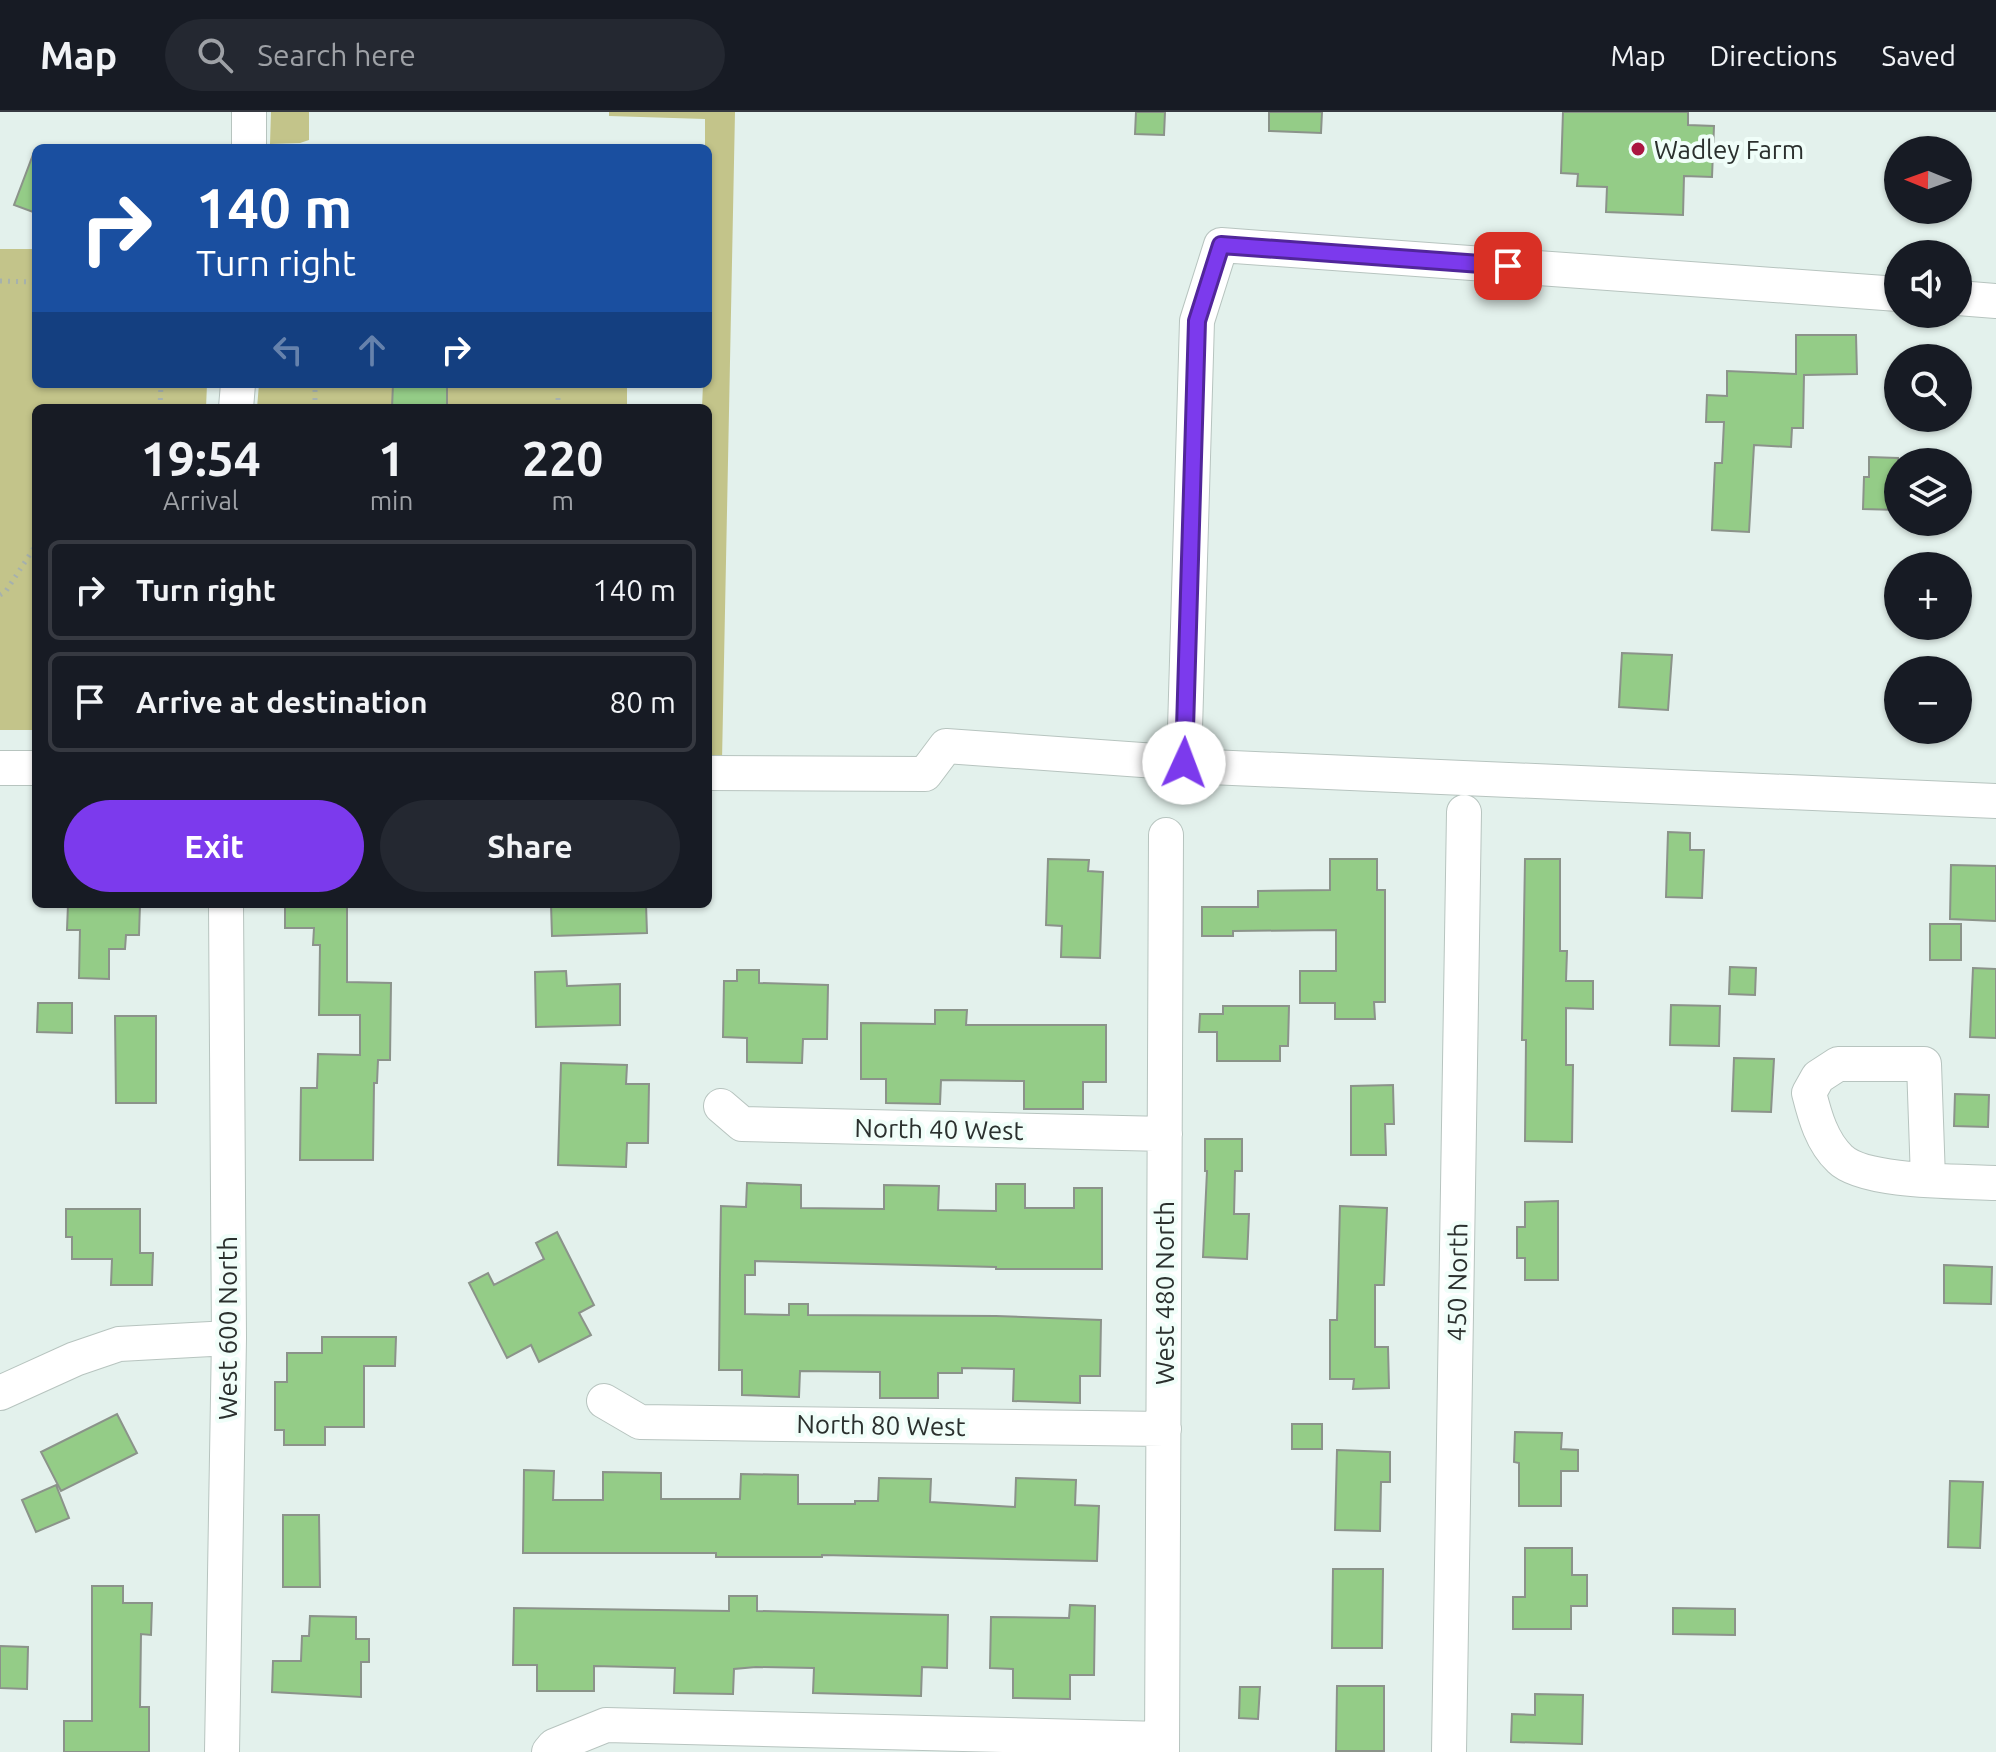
<!DOCTYPE html>
<html lang="en">
<head>
<meta charset="utf-8">
<style>
  :root { --surface:#171b24; --page:#242831; --text:#f1f3f6; --muted:#9ea1a6; --line:#363941; --accent:#7c3aed }
  body { margin:0; font-family:Ubuntu,sans-serif; background:var(--page); color:var(--text); height:100vh; display:flex; flex-direction:column; font-size:30px; white-space:nowrap }
  * { box-sizing:border-box; margin:0 }
  p { font-size:26px; color:var(--muted) }
  .icon { flex:none; width:44px; height:44px; fill:none; stroke:currentColor; stroke-width:2; stroke-linecap:round; stroke-linejoin:round }
  .map { position:relative; flex:1; overflow:hidden }
  .sheet { position:absolute; left:32px; top:292px; width:680px; height:504px; display:flex; flex-direction:column; background:var(--surface); border-radius:12px; box-shadow:0 2px 6px #0004 }
  .sheet>* { flex:none }
  .top-card { position:absolute; left:32px; top:32px; width:680px; height:244px; border-radius:12px; box-shadow:0 2px 6px #0004; background:#1a4fa0; color:#fff; overflow:hidden }
  .needle { width:52px; rotate:271deg }
  .buttons { position:absolute; left:1884px; top:24px; display:grid; gap:16px }
  .buttons a { display:grid; place-items:center; width:88px; height:88px; border-radius:50%; background:var(--surface); box-shadow:0 2px 6px #0004; font-size:40px }
  .pin { position:absolute; display:grid; place-items:center; width:68px; height:68px; color:#fff; margin:-34px; border-radius:16px; box-shadow:0 4px 12px #0006 }
  .me { position:absolute; width:88px; margin:-44px; rotate:2deg; stroke-linejoin:round; filter:drop-shadow(0 0 6px #0008) }
  .turn { display:flex; align-items:center; gap:28px; height:168px; padding:0 32px; font-size:36px }
  .turn .icon { width:104px; height:104px; stroke-width:2.5 }
  .turn b { display:block; font-size:56px; line-height:68px }
  .lanes { display:flex; align-items:center; height:76px; padding:0 32px; background:#0003; justify-content:center; gap:40px; direction:ltr }
  .lanes .off { opacity:.35 }
  .eta { display:flex; justify-content:space-evenly; align-items:center; height:136px; text-align:center }
  .eta b { font-size:48px; font-weight:600; line-height:56px }
  .action { display:flex; gap:16px; margin-top:auto; padding:16px 32px }
  .action a { flex:1; height:92px; border-radius:48px; background:var(--accent); color:#fff; font-size:32px; font-weight:600; line-height:92px; text-align:center }
  .action a+a { background:var(--page); color:var(--text) }
  ul { padding:0; list-style:none }
  li { display:flex; align-items:center; gap:24px; height:100px; margin:0 16px 12px; padding:0 16px; border:4px solid var(--line); border-radius:12px }
  li div { flex:1 }
  li b { display:block; font-size:30px }
  li em { font-style:normal }
  header { display:flex; align-items:center; gap:48px; box-sizing:border-box; height:112px; padding:0 40px; background:var(--surface); border-bottom:2px solid var(--line) }
  header strong { font-size:38px }
  nav { display:flex; gap:44px; margin-inline-start:auto; font-size:28px }
  .search { width:560px; height:72px; background:var(--page); display:flex; align-items:center; gap:20px; box-sizing:border-box; padding:0 28px; border-radius:44px; color:var(--muted); font-size:30px }
  .map>svg:first-child { display:block }
  .green { fill:#c3c48a }
  .building { fill:#94cc87; stroke:#8b938a; stroke-width:2 }
  .lines { fill:none; stroke-linecap:round; stroke-linejoin:round }
  .minor-casing { stroke:#b7c4bf; stroke-width:36 }
  .path { stroke:#a6b1ad; stroke-width:5; stroke-dasharray:2 6; stroke-linecap:butt }
  .minor { stroke:#fff; stroke-width:34 }
  .route-casing { stroke:#51269a; stroke-width:20 }
  .route { stroke:#7c3aed; stroke-width:14 }
  .poi-dot { fill:#ab1641; stroke:#f0fef9; stroke-width:3 }
  .labels { text-anchor:middle; dominant-baseline:central; stroke-width:8; stroke-linejoin:round; paint-order:stroke }
  .poi-label { font-size:26px; fill:#2b302e; stroke:#f0fef9; text-anchor:start }
  .street-label { font-size:26px; fill:#2b302e; stroke:#f0fef9 }
</style>
</head>
<body>
<header>
<strong>Map</strong>
<div class="search"><svg class="icon" aria-label="search" viewBox="0 0 24 24"><circle cx="10" cy="10" r="6"/><path d="M15 15l6 6"/></svg>Search here</div>
<nav><a>Map</a><a>Directions</a><a>Saved</a></nav>
</header>
<div class="map">
<svg width="1996" height="1640" viewBox="0 0 1996 1640">
  <rect width="100%" height="100%" fill="#e3f1ec"/>
  <path class="green" d="M 271,0 L 309,0 L 309,28 L 300,31 L 270,32 Z
    M 609,0 L 735,0 L 722,649 L 708,649 L 708,296 L 702,296 L 703,272 L 708,272 L 708,36 L 705,36 L 705,7 L 609,4 Z
    M 0,137 L 36,137 L 36,272 L 207,272 L 206,296 L 36,296 L 36,618 L 0,618 Z
    M 259,272 L 627,272 L 627,296 L 257,296 Z"/>
  <path class="building" d="M 1136,0 L 1165,0 L 1164,23 L 1135,22 Z
    M 1269,0 L 1322,0 L 1321,21 L 1269,19 Z
    M 1563,0 L 1688,0 L 1688,13 L 1714,14 L 1712,65 L 1684,64 L 1683,103 L 1606,100 L 1607,75 L 1577,74 L 1578,62 L 1561,61 Z
    M 34,40 L 36,40 L 36,101 L 14,93 Z
    M 1796,223 L 1856,223 L 1857,262 L 1804,263 L 1803,316 L 1792,316 L 1791,335 L 1754,333 L 1749,420 L 1712,418 L 1715,351 L 1722,351 L 1724,310 L 1706,310 L 1707,283 L 1727,284 L 1727,259 L 1796,262 Z
    M 393,272 L 447,272 L 447,296 L 392,296 Z
    M 1869,345 L 1898,346 L 1898,398 L 1863,397 L 1864,365 L 1869,365 Z
    M 1622,541 L 1672,543 L 1668,598 L 1619,595 Z
    M 1668,720 L 1690,721 L 1690,738 L 1704,738 L 1702,786 L 1666,785 Z
    M 1048,747 L 1089,748 L 1088,759 L 1103,760 L 1100,846 L 1061,845 L 1062,814 L 1046,813 Z
    M 1330,747 L 1377,747 L 1377,778 L 1385,778 L 1385,890 L 1374,890 L 1375,907 L 1335,907 L 1335,891 L 1300,891 L 1300,859 L 1336,859 L 1336,818 L 1233,819 L 1233,824 L 1202,824 L 1202,795 L 1258,795 L 1258,779 L 1330,778 Z
    M 1525,747 L 1560,747 L 1560,839 L 1567,839 L 1566,869 L 1593,869 L 1593,897 L 1566,896 L 1566,953 L 1573,953 L 1572,1030 L 1525,1029 L 1526,928 L 1522,928 Z
    M 1951,753 L 1996,754 L 1996,809 L 1950,807 Z
    M 68,792 L 140,792 L 139,823 L 126,823 L 125,837 L 109,837 L 109,867 L 79,866 L 80,818 L 67,818 Z
    M 285,792 L 347,792 L 347,870 L 391,871 L 390,948 L 378,948 L 377,971 L 374,971 L 373,1048 L 300,1048 L 301,976 L 317,976 L 318,942 L 360,943 L 360,903 L 319,903 L 320,833 L 313,833 L 314,816 L 285,816 Z
    M 551,792 L 646,792 L 647,821 L 552,824 Z
    M 1930,812 L 1961,812 L 1961,848 L 1930,848 Z
    M 1730,855 L 1756,856 L 1755,883 L 1729,882 Z
    M 1973,856 L 1996,857 L 1996,926 L 1970,925 Z
    M 737,858 L 759,858 L 759,871 L 828,873 L 827,927 L 803,927 L 802,951 L 747,950 L 747,926 L 723,925 L 724,869 L 737,869 Z
    M 566,859 L 567,874 L 620,872 L 620,913 L 536,915 L 535,860 Z
    M 38,891 L 72,891 L 72,921 L 37,920 Z
    M 1671,893 L 1720,894 L 1719,934 L 1670,933 Z
    M 1223,894 L 1289,894 L 1288,934 L 1280,934 L 1280,949 L 1217,949 L 1217,920 L 1199,920 L 1200,902 L 1223,902 Z
    M 935,898 L 967,898 L 966,913 L 1106,913 L 1106,970 L 1083,970 L 1083,997 L 1024,997 L 1024,969 L 941,968 L 940,992 L 886,991 L 886,967 L 861,967 L 861,911 L 935,912 Z
    M 115,904 L 156,904 L 156,991 L 116,991 Z
    M 1734,946 L 1774,947 L 1771,1000 L 1732,999 Z
    M 561,951 L 627,953 L 626,972 L 649,972 L 648,1031 L 627,1031 L 626,1055 L 558,1053 Z
    M 1393,973 L 1394,1012 L 1385,1012 L 1386,1043 L 1351,1043 L 1351,974 Z
    M 1955,982 L 1989,983 L 1988,1015 L 1954,1014 Z
    M 1205,1027 L 1242,1027 L 1242,1059 L 1235,1059 L 1234,1102 L 1249,1102 L 1247,1147 L 1203,1145 L 1207,1059 L 1205,1059 Z
    M 747,1071 L 801,1073 L 801,1096 L 884,1097 L 884,1073 L 939,1074 L 938,1098 L 996,1099 L 996,1072 L 1025,1072 L 1025,1096 L 1074,1096 L 1074,1076 L 1102,1076 L 1102,1157 L 996,1157 L 996,1155 L 755,1149 L 755,1163 L 745,1163 L 745,1202 L 789,1203 L 789,1192 L 808,1192 L 808,1203 L 996,1204 L 1101,1208 L 1100,1264 L 1080,1264 L 1080,1291 L 1013,1289 L 1014,1257 L 962,1256 L 962,1261 L 938,1261 L 938,1286 L 880,1286 L 880,1260 L 800,1259 L 799,1285 L 742,1283 L 742,1258 L 719,1258 L 720,1162 L 721,1094 L 746,1095 Z
    M 1558,1089 L 1558,1168 L 1525,1168 L 1525,1146 L 1517,1146 L 1517,1115 L 1525,1115 L 1525,1090 Z
    M 1340,1094 L 1387,1096 L 1384,1173 L 1375,1173 L 1375,1235 L 1388,1235 L 1389,1276 L 1353,1277 L 1354,1267 L 1330,1267 L 1330,1208 L 1337,1208 Z
    M 66,1097 L 140,1097 L 140,1141 L 153,1141 L 152,1173 L 111,1173 L 112,1147 L 72,1147 L 72,1125 L 66,1125 Z
    M 557,1120 L 594,1193 L 579,1201 L 591,1223 L 539,1250 L 531,1233 L 507,1246 L 469,1171 L 488,1161 L 494,1173 L 544,1147 L 536,1131 Z
    M 1944,1153 L 1992,1155 L 1991,1192 L 1944,1191 Z
    M 322,1225 L 396,1225 L 395,1254 L 364,1254 L 364,1315 L 325,1315 L 325,1333 L 284,1333 L 284,1318 L 275,1318 L 275,1270 L 287,1270 L 287,1241 L 322,1241 Z
    M 117,1302 L 137,1341 L 61,1379 L 41,1340 Z
    M 1292,1312 L 1322,1312 L 1322,1337 L 1292,1337 Z
    M 1515,1320 L 1562,1321 L 1561,1337 L 1578,1338 L 1578,1359 L 1561,1359 L 1561,1394 L 1519,1394 L 1519,1351 L 1514,1350 Z
    M 1337,1338 L 1390,1340 L 1390,1370 L 1381,1370 L 1380,1419 L 1335,1418 Z
    M 524,1358 L 554,1359 L 553,1388 L 603,1388 L 603,1360 L 661,1361 L 661,1387 L 740,1387 L 741,1362 L 798,1363 L 798,1392 L 855,1392 L 855,1389 L 878,1389 L 879,1366 L 931,1367 L 930,1390 L 1015,1395 L 1016,1366 L 1076,1368 L 1075,1393 L 1099,1394 L 1097,1449 L 822,1443 L 822,1445 L 716,1445 L 716,1441 L 523,1441 Z
    M 1950,1369 L 1983,1370 L 1980,1436 L 1948,1435 Z
    M 56,1373 L 69,1406 L 36,1420 L 22,1388 Z
    M 283,1403 L 319,1403 L 320,1475 L 283,1475 Z
    M 1525,1436 L 1572,1436 L 1572,1463 L 1587,1463 L 1587,1494 L 1571,1494 L 1571,1517 L 1513,1517 L 1513,1485 L 1525,1485 Z
    M 1333,1457 L 1383,1457 L 1382,1536 L 1332,1536 Z
    M 92,1474 L 123,1474 L 123,1491 L 152,1491 L 151,1523 L 141,1522 L 140,1595 L 149,1595 L 149,1640 L 64,1640 L 64,1609 L 92,1609 Z
    M 729,1484 L 757,1484 L 757,1499 L 948,1503 L 947,1556 L 922,1555 L 921,1584 L 813,1581 L 814,1556 L 756,1555 L 734,1557 L 733,1582 L 674,1581 L 675,1556 L 594,1554 L 594,1579 L 537,1579 L 537,1553 L 513,1553 L 514,1496 L 729,1499 Z
    M 1070,1493 L 1095,1494 L 1094,1563 L 1070,1563 L 1070,1587 L 1013,1586 L 1013,1557 L 990,1556 L 991,1505 L 1069,1506 Z
    M 1673,1496 L 1735,1497 L 1735,1523 L 1673,1522 Z
    M 310,1504 L 356,1505 L 356,1527 L 369,1527 L 369,1550 L 361,1550 L 361,1585 L 272,1580 L 273,1549 L 301,1549 L 302,1524 L 309,1524 Z
    M 0,1534 L 28,1535 L 27,1577 L 0,1576 Z
    M 1337,1574 L 1384,1574 L 1384,1639 L 1336,1639 Z
    M 1240,1575 L 1260,1575 L 1258,1607 L 1239,1606 Z
    M 1535,1582 L 1583,1583 L 1582,1632 L 1511,1630 L 1512,1602 L 1535,1603 Z"/>
  <g class="lines">
    <defs>
      <path id="minor" d="M 249,36 L 249,0
        M 1898,182 L 1221,133 L 1197,209 L 1184,651 L 1210,655 L 1996,689
        M 1958,186 L 1996,189
        M 236,296 L 238,272
        M 0,656 L 36,656
        M 708,661 L 925,662 L 946,634 L 1184,651
        M 721,994 L 742,1012 L 1165,1022
        M 1928,1067 L 1924,952 L 1838,952 L 1818,965 L 1809,981 C 1815,1005 1822,1030 1840,1047 C 1864,1071 1961,1069 1996,1071
        M 0,1281 L 75,1247 L 119,1232 L 229,1226
        M 604,1289 L 640,1310 L 1164,1317
        M 222,1640 L 229,1226 L 226,792
        M 549,1640 L 554,1634 L 606,1613 L 1162,1627
        M 1162,1640 L 1166,723
        M 1449,1640 L 1464,700"/>
    </defs>
    <use href="#minor" class="minor-casing"/>
    <path class="path" d="M 0,169 L 36,170
      M 160,296 L 161,272
      M 315,296 L 315,272
      M 558,296 L 558,285
      M 0,483 L 6,479 L 36,433"/>
    <use href="#minor" class="minor"/>
  </g>
  <g class="lines">
    <defs>
      <path id="route" d="M 1184,651 L 1197,209 L 1221,133 L 1508,154"/>
    </defs>
    <use href="#route" class="route-casing"/>
    <use href="#route" class="route"/>
  </g>
  <circle class="poi-dot" cx="1638" cy="37" r="8"/>
  <g class="labels">
    <g class="poi-label">
      <text x="1654" y="37">Wadley Farm</text>
    </g>
    <g class="street-label">
      <text transform="translate(939 1017) rotate(1)">North 40 West</text>
      <text transform="translate(1457 1170) rotate(-89)">450 North</text>
      <text transform="translate(1164 1181) rotate(-90)">West 480 North</text>
      <text transform="translate(227 1216) rotate(-90)">West 600 North</text>
      <text transform="translate(881 1313) rotate(1)">North 80 West</text>
    </g>
  </g>
</svg>
<div class="buttons">
<a><svg class="needle" viewBox="-14 -14 28 28"><path d="M0-13l5 13h-10z" fill="#e53935"/><path d="M0 13l5-13h-10z" fill="#9ea1a6"/></svg></a>
<a><svg class="icon" aria-label="sound" viewBox="0 0 24 24"><path d="M4 9h4l5-4v14l-5-4H4zM17 9q2 3 0 6"/></svg></a>
<a><svg class="icon" aria-label="search" viewBox="0 0 24 24"><circle cx="10" cy="10" r="6"/><path d="M15 15l6 6"/></svg></a>
<a><svg class="icon" aria-label="layers" viewBox="0 0 24 24"><path d="M12 4l9 5-9 5-9-5zM3 14l9 5 9-5"/></svg></a>
<a>+</a>
<a>−</a>
</div>
<div class="pin" style="left:1508px;top:154px;background:#d93025"><svg class="icon" aria-label="arrive" viewBox="0 0 24 24"><path d="M6 21V4h12l-3 4 3 4H6"/></svg></div>
<svg class="me" style="left:1184px;top:651px" viewBox="-20 -20 40 40"><circle r="19" fill="#fff"/><path d="M0-13L10 11 0 6-10 11z" fill="#7c3aed"/></svg>
<div class="top-card">
<div class="turn"><svg class="icon" aria-label="right" viewBox="0 0 24 24"><path d="M7 20v-9h11M14 6l5 5-5 5"/></svg><div><b>140 m</b>Turn right</div></div>
<div class="lanes"><svg class="icon off" aria-label="left" viewBox="0 0 24 24"><path d="M17 20v-9H6M10 6l-5 5 5 5"/></svg><svg class="icon off" aria-label="ahead" viewBox="0 0 24 24"><path d="M12 20V5M6 11l6-6 6 6"/></svg><svg class="icon" aria-label="right" viewBox="0 0 24 24"><path d="M7 20v-9h11M14 6l5 5-5 5"/></svg></div>
</div>
<section class="sheet">
<div class="eta">
<div><b>19:54</b><p>Arrival</p></div>
<div><b>1</b><p>min</p></div>
<div><b>220</b><p>m</p></div>
</div>
<ul>
<li><svg class="icon" aria-label="right" viewBox="0 0 24 24"><path d="M7 20v-9h11M14 6l5 5-5 5"/></svg><div><b>Turn right</b></div><em>140 m</em></li>
<li><svg class="icon" aria-label="arrive" viewBox="0 0 24 24"><path d="M6 21V4h12l-3 4 3 4H6"/></svg><div><b>Arrive at destination</b></div><em>80 m</em></li>
</ul>
<div class="action"><a>Exit</a><a>Share</a></div>
</section>
</div>
</body>
</html>
